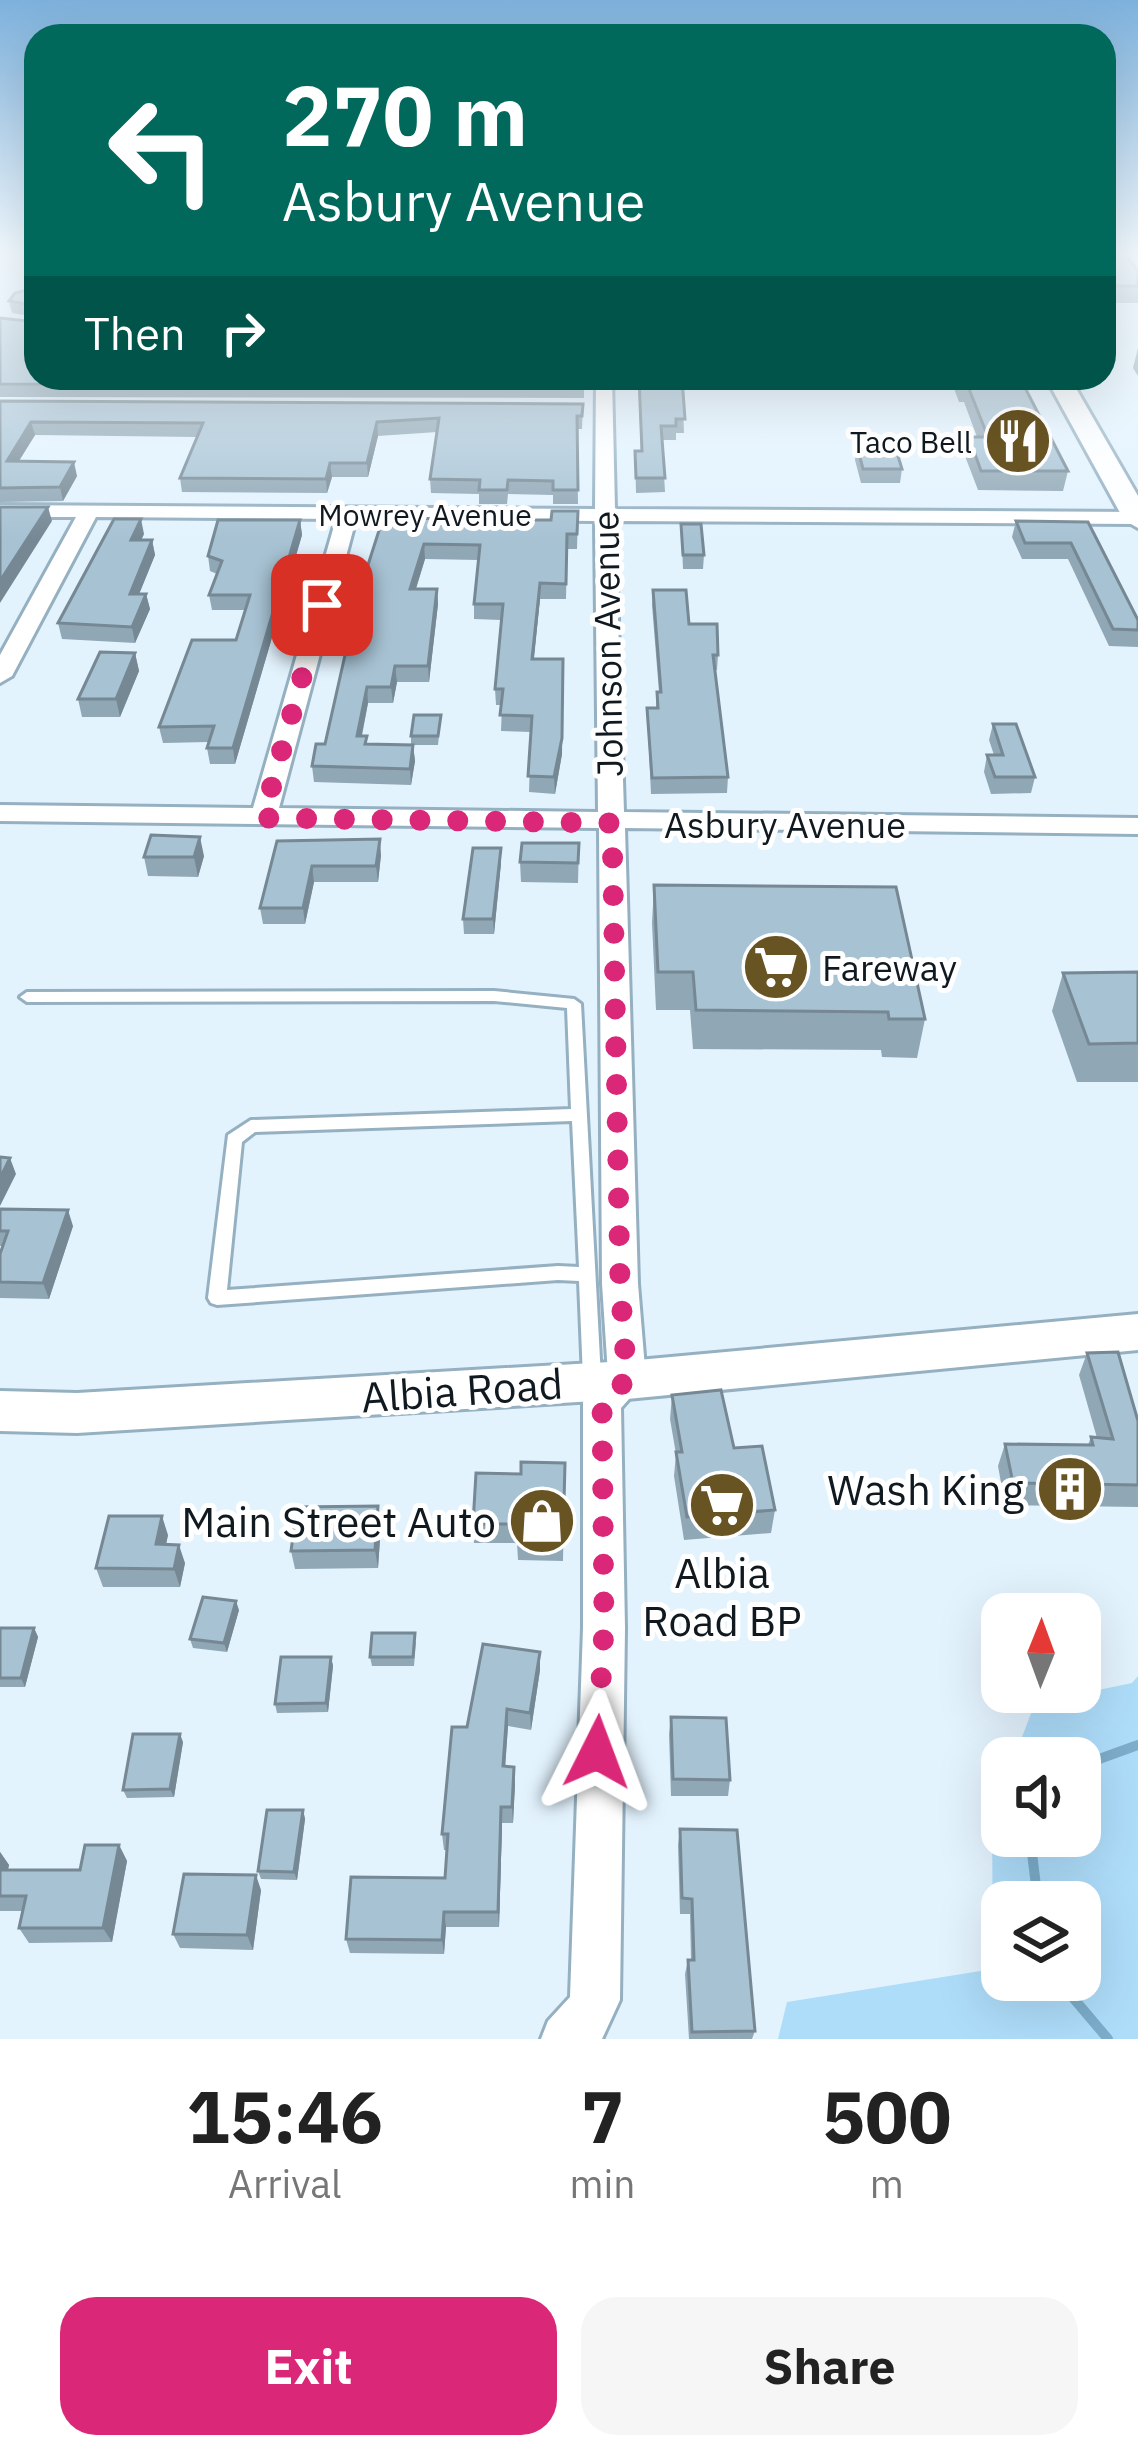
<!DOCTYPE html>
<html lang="en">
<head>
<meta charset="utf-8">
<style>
  :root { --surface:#fff; --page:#f6f6f6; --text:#222; --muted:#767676; --accent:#db2777 }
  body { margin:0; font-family:"IBM Plex Sans",sans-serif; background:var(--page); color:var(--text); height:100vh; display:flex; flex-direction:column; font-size:45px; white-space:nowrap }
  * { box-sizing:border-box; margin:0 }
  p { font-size:39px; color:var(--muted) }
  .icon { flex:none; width:66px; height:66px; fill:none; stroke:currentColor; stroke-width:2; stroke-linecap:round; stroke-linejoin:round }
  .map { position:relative; height:2039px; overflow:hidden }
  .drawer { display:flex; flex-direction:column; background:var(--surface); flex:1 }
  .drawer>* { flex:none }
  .guide { position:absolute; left:24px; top:24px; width:1092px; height:366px; border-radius:36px; box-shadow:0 12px 48px #0002; background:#00695c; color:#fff; overflow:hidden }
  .needle { width:78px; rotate:1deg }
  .fabs { position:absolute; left:981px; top:1593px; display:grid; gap:24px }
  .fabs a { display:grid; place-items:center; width:120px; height:120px; border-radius:24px; background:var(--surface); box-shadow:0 12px 48px #0002; font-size:60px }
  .pin { position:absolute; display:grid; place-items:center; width:102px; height:102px; color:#fff; margin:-51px; border-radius:24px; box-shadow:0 6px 18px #0006 }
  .me { position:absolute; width:132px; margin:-66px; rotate:3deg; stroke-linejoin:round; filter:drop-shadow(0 0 9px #0008) }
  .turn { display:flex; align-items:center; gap:42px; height:252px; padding:0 60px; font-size:54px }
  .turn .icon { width:156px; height:156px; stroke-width:2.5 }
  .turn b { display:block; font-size:84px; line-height:102px }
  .then { display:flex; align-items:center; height:114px; padding:0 60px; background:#0003; gap:24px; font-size:45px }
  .eta { display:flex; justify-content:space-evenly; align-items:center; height:204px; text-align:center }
  .eta b { font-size:72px; font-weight:800; line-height:84px }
  .button { display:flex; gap:24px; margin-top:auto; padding:24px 60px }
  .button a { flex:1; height:138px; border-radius:36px; background:var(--accent); color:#fff; font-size:48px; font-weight:800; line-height:138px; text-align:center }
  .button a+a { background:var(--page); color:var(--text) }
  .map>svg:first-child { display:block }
  .green { fill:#aeddfa; fill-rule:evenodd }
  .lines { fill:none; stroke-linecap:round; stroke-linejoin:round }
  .stream { stroke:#7cadca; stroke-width:10 }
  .service-casing { stroke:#95b0c1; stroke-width:6 }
  .minor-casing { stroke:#95b0c1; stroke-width:6 }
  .tertiary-casing { stroke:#95b0c1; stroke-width:6 }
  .secondary-casing { stroke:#95b0c1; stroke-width:6 }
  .service { fill:#fff; fill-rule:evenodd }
  .minor { fill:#fff; fill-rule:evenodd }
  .tertiary { fill:#fff; fill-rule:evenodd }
  .secondary { fill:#fff; fill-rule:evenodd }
  .wall { fill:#90a7b5 }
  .shaded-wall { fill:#758894 }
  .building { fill:#a7c2d3; stroke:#758894; stroke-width:3 }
  .route { stroke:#db2777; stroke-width:21; stroke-dasharray:0 37.8 }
  .labels { text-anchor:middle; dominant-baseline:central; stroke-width:10; stroke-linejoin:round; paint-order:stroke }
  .far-poi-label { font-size:30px; fill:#0f191f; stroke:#fff; text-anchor:end }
  .far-street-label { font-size:30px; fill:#0f191f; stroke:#fff }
  .street-label { font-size:36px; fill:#0f191f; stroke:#fff }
  .poi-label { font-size:36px; fill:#0f191f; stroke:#fff; text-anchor:start }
  .near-street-label { font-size:42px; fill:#0f191f; stroke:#fff }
  .near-poi-label { font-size:42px; fill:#0f191f; stroke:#fff; text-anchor:end }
</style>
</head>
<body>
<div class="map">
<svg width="1138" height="2039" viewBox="0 0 1138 2039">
  <rect width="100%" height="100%" fill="#e3f3fe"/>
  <path class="green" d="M 1138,1676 L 1138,2039 L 778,2039 L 787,2002 L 993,1969 L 992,1814 L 1002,1789 L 1002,1836 L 1080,1836 L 1080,1758 L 1014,1758 L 1035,1703 L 1132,1683 ZM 1002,1902 L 1080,1902 L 1080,1980 L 1002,1980 Z"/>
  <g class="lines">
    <path class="stream" d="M 1080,1766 L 1138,1745
      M 1036,1836 L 1031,1845 L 1038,1902
      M 1058,1980 L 1108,2039"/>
    <defs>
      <path id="service" d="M 494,991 L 574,999 L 581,1004 L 601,1378 L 599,1384 L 592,1386 L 585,1384 L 583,1378 L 579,1281 L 558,1280 L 217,1305 L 211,1303 L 208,1298 L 228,1135 L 251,1120 L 571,1109 L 567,1008 L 494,1001 L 27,1002 L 20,997 L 27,992 ZM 572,1121 L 579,1267 L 558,1266 L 227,1290 L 242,1142 L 255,1132 Z"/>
      <path id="minor" d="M 596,378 L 612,378 L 615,509 L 1138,512 L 1137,524 L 615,521 L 624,812 L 1138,818 L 1138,834 L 625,828 L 638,1284 L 646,1380 L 621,1408 L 625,1628 L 620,2000 L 602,2039 L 541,2039 L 548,2021 L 570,1997 L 583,1628 L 583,1402 L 608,1374 L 602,1284 L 599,828 L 0,821 L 0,805 L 253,808 L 336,519 L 96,517 L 12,676 L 0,683 L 0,655 L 76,517 L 0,517 L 0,505 L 595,509 ZM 356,519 L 595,521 L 598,812 L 279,808 Z"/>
      <path id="tertiary" d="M 1138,1314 L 1138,1350 L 627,1399 L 77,1433 L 0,1431 L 0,1391 L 77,1393 L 627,1361 Z"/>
      <path id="secondary" d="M 1046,378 L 1070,378 L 1138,496 L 1138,528 L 1124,520 Z"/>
    </defs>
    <use href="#service" class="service-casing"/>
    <use href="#minor" class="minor-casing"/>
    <use href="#tertiary" class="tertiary-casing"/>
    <use href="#secondary" class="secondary-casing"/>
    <use href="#service" class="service"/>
    <use href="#minor" class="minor"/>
    <use href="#tertiary" class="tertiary"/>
    <use href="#secondary" class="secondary"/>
  </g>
  <path class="wall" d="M 1104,255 L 1138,271 L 1138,303 L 1104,303 Z
    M 36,288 L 36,317 L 12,313 L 9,301 Z
    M 0,318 L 36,378 L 584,385 L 584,398 L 0,397 Z
    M 1138,348 L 1138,376 L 1133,368 Z
    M 638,378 L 682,378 L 684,433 L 676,433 L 676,440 L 662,440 L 665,492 L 636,493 L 635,451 L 641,451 Z
    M 950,378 L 1020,378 L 1068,471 L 1063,491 L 978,490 L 965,456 L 969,437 L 977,437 L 964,402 L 959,402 Z
    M 0,401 L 583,404 L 582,429 L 577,429 L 578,504 L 553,504 L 553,495 L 508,494 L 507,504 L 479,504 L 479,494 L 431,493 L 430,479 L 437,432 L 378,436 L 368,477 L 332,477 L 327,493 L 182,492 L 180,478 L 197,437 L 35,435 L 19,461 L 77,476 L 63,501 L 0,502 Z
    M 857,446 L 902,469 L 900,483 L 861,483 L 855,460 Z
    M 578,511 L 577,549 L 567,549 L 566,599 L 540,599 L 534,659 L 562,754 L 555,794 L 529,792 L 531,732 L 501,731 L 502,705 L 496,705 L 495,689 L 501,620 L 474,619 L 474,604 L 478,560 L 425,559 L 416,589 L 437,589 L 438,604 L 429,682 L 397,682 L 393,703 L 368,703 L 362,736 L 368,744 L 411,745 L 411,736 L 441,715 L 438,745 L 413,745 L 415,761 L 411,785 L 314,782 L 312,766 L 325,744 L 383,518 L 551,520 Z
    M 300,520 L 302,535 L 235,764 L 210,764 L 207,748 L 209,742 L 163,743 L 159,727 L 236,640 L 245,610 L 212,610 L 209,595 L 217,574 L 210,571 L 208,556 Z
    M 1016,521 L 1088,522 L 1138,620 L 1138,647 L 1109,646 L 1068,559 L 1022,559 L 1012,537 Z
    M 681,524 L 704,555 L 703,569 L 683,569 Z
    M 144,534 L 141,540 L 152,540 L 155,555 L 139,594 L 146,594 L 150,609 L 135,643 L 62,639 L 58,623 Z
    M 653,590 L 718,655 L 717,670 L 715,670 L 728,777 L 727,793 L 651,794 L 647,708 L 656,708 L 657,692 L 659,692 L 652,605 Z
    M 135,653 L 139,671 L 120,717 L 82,717 L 78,699 Z
    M 993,724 L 1035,777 L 1031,793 L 991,794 L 984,772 L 987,755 L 994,755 L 989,740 Z
    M 277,841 L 381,855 L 378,882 L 314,882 L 305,924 L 263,924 L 260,908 Z
    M 579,843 L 578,883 L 521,882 L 520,862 Z
    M 204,856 L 198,877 L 148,876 L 144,857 Z
    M 501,863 L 494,934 L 464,934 L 463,919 Z
    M 654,885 L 925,1019 L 917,1058 L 882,1057 L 881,1050 L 693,1049 L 690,1010 L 656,1010 L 652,923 Z
    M 1138,972 L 1138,1082 L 1077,1082 L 1052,1011 L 1063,973 Z
    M 0,1209 L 73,1226 L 49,1299 L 0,1298 L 0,1254 L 3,1246 L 0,1246 Z
    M 1087,1353 L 1138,1421 L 1138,1507 L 1005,1505 L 998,1466 L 1005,1444 L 1088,1445 L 1091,1437 L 1097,1438 L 1079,1375 Z
    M 672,1395 L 734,1448 L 775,1510 L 771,1533 L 684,1540 L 674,1476 L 676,1454 L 670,1419 Z
    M 565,1463 L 563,1561 L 518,1560 L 517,1543 L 474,1543 L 473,1524 L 521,1474 Z
    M 381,1525 L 378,1568 L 295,1569 L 291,1551 Z
    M 168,1535 L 166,1544 L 185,1563 L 180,1587 L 103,1587 L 96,1568 Z
    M 239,1610 L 227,1652 L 193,1648 L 190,1639 Z
    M 0,1628 L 34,1628 L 38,1637 L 25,1687 L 0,1687 Z
    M 416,1642 L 414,1666 L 372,1666 L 370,1657 Z
    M 331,1657 L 333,1666 L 328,1712 L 277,1713 L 275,1704 Z
    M 540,1670 L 531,1730 L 508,1726 L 505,1767 L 515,1784 L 513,1823 L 502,1823 L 499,1927 L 446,1927 L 444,1954 L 350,1953 L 346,1939 L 445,1878 L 447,1850 L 444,1850 L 442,1834 L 467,1727 Z
    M 671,1717 L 730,1780 L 728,1796 L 671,1796 L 669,1734 Z
    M 183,1742 L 174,1797 L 127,1798 L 123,1790 Z
    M 303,1810 L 305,1819 L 297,1880 L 261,1879 L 258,1871 Z
    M 680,1829 L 755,2031 L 752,2039 L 689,2039 L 685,1974 L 688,1960 L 691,1960 L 690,1914 L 680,1914 L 678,1845 Z
    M 119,1845 L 127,1861 L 112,1942 L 29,1943 L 19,1928 L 22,1911 L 0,1911 L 0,1852 L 9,1865 L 8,1870 L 80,1870 Z
    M 261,1890 L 253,1950 L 180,1948 L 173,1934 Z"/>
  <path class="shaded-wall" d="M 31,422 L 35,435 L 10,475 L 7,461 Z
    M 377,422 L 378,436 L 368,477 L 367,463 Z
    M 74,462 L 77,476 L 63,501 L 60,487 Z
    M 330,463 L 332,477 L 327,493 L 326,479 Z
    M 48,507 L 52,521 L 0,603 L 0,581 Z
    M 141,519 L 144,534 L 134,555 L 131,540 Z
    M 300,520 L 302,535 L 235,764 L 233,748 Z
    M 152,540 L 155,555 L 133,609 L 130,594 Z
    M 424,544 L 425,559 L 411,604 L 410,589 Z
    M 540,583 L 540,599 L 532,675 L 532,659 Z
    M 437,589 L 438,604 L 429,682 L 428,666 Z
    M 146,594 L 150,609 L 135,643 L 132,627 Z
    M 135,653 L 139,671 L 120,717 L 116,699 Z
    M 395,666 L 397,682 L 393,703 L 391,687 Z
    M 563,675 L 562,754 L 555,794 L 554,777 Z
    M 367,687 L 368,703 L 358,753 L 357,736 Z
    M 413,745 L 415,761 L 411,785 L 410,769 Z
    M 200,837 L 204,856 L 198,877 L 194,857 Z
    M 380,839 L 381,855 L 378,882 L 376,866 Z
    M 501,848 L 501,863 L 494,934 L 493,919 Z
    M 312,866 L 314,882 L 305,924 L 303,908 Z
    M 10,1158 L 16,1174 L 0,1206 L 0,1178 Z
    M 68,1210 L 73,1226 L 49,1299 L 43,1283 Z
    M 378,1506 L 381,1525 L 378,1568 L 375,1550 Z
    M 162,1516 L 168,1535 L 162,1563 L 156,1544 Z
    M 179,1545 L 185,1563 L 180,1587 L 174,1569 Z
    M 236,1601 L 239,1610 L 227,1652 L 224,1643 Z
    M 34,1628 L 38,1637 L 25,1687 L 21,1678 Z
    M 540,1652 L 540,1670 L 531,1730 L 530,1713 Z
    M 331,1657 L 333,1666 L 328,1712 L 326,1703 Z
    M 507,1709 L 508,1726 L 504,1783 L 503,1766 Z
    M 180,1734 L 183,1742 L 174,1797 L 170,1789 Z
    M 514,1767 L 515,1784 L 513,1823 L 512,1807 Z
    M 501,1807 L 502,1823 L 499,1927 L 498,1912 Z
    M 303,1810 L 305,1819 L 297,1880 L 294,1872 Z
    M 119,1845 L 127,1861 L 112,1942 L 103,1928 Z
    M 0,1852 L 9,1865 L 4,1885 L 0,1880 Z
    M 256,1875 L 261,1890 L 253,1950 L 247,1935 Z
    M 444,1912 L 446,1927 L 444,1954 L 442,1940 Z"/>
  <path class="building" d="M 1104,255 L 1126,255 L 1138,271 L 1138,286 L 1104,286 Z
    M 36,288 L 36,306 L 9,301 L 15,293 Z
    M 0,318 L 36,322 L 36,378 L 582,378 L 584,385 L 0,384 Z
    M 639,378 L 682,378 L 685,419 L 676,419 L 676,426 L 661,426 L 665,478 L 636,478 L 635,451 L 642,451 Z
    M 960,378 L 1020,378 L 1068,471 L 981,471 L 969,437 L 988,437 L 967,384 L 962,384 Z
    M 0,401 L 583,404 L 582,416 L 577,416 L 578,490 L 553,490 L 553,481 L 508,480 L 507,490 L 479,490 L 480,480 L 430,479 L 439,418 L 377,422 L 367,463 L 330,463 L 326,479 L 180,478 L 203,423 L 31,422 L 7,461 L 74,462 L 60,487 L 0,488 Z
    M 894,443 L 902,469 L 863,469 L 857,446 Z
    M 0,507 L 48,507 L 0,581 Z
    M 476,510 L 505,510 L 504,520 L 551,520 L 552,511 L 578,511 L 577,534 L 567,534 L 566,584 L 540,583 L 532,659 L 563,659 L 562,738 L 554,777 L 528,776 L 532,716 L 500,715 L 503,689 L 495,689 L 503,604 L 474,604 L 480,545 L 424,544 L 410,589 L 437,589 L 428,666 L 395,666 L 391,687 L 367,687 L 357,736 L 367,736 L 365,744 L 413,745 L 410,769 L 312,766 L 316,744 L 325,744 L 359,593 L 383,518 L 475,519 Z
    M 114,519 L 141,519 L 131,540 L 152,540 L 130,594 L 146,594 L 132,627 L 58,623 Z
    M 218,520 L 300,520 L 233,748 L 207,748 L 214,726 L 159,727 L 192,640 L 236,640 L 250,595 L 209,595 L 222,561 L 208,556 Z
    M 1016,521 L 1088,522 L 1138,620 L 1138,630 L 1113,629 L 1071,543 L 1025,543 Z
    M 681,524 L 701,524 L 704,555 L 683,555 Z
    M 653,590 L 686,590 L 689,624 L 717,624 L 718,655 L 713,655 L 728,777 L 652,778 L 647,708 L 658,708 L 657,692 L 661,692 Z
    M 100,652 L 135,653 L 116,699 L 78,699 Z
    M 414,715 L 441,715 L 438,736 L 411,736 Z
    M 993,724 L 1016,724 L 1035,777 L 995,777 L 987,755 L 1003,755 Z
    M 151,835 L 200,837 L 194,857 L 144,857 Z
    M 380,839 L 376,866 L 312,866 L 303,908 L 260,908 L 277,841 Z
    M 522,843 L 579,843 L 578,863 L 520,862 Z
    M 473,848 L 501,848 L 493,919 L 463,919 Z
    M 654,885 L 896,887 L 925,1019 L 889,1019 L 888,1012 L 696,1010 L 693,972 L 658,972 Z
    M 1138,972 L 1138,1043 L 1089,1044 L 1063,973 Z
    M 0,1157 L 10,1158 L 0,1178 Z
    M 0,1209 L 68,1210 L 43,1283 L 0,1282 L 0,1254 L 8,1231 L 0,1231 Z
    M 1118,1352 L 1138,1421 L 1138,1485 L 1013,1483 L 1005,1444 L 1093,1445 L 1091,1437 L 1113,1439 L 1087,1353 Z
    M 721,1390 L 734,1448 L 762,1446 L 775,1510 L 687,1517 L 676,1452 L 682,1452 L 672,1395 Z
    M 521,1462 L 565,1463 L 563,1542 L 517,1542 L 518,1524 L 473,1524 L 476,1473 L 521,1474 Z
    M 378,1506 L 375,1550 L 291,1551 L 297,1507 Z
    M 109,1516 L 162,1516 L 156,1544 L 179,1545 L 174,1569 L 96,1568 Z
    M 203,1597 L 236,1601 L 224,1643 L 190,1639 Z
    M 0,1628 L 34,1628 L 21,1678 L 0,1678 Z
    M 372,1633 L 415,1633 L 413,1657 L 370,1657 Z
    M 483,1644 L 540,1652 L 530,1713 L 507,1709 L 503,1766 L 514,1767 L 512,1807 L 501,1807 L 498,1912 L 444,1912 L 442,1940 L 346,1939 L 351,1877 L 445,1878 L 448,1834 L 442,1834 L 452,1727 L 467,1727 Z
    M 281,1657 L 331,1657 L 326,1703 L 275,1704 Z
    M 671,1717 L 726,1718 L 730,1780 L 673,1779 Z
    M 133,1734 L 180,1734 L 170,1789 L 123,1790 Z
    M 267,1810 L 303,1810 L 294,1872 L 258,1871 Z
    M 680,1829 L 737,1830 L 755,2031 L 692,2032 L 688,1960 L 694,1960 L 692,1899 L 682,1898 Z
    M 85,1845 L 119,1845 L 103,1928 L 19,1928 L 26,1896 L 0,1896 L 0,1870 L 80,1870 Z
    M 184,1874 L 256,1875 L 247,1935 L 173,1934 Z"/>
  <linearGradient id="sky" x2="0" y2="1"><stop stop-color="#7db1dc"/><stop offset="0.47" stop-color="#f2faff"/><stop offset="1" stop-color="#f2faff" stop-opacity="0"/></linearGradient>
  <rect width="1138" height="540" fill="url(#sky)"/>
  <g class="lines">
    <path class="route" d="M 322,605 L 263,818 L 612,823 L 620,1284 L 627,1380 L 602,1402 L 604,1628 L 597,1752"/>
  </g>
  <defs>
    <symbol id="restaurant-disc" viewBox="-11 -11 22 22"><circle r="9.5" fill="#685322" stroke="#fff"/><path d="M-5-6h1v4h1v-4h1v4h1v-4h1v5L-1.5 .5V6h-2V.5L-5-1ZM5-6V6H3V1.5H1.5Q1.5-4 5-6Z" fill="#fff"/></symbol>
    <symbol id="supermarket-disc" viewBox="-11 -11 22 22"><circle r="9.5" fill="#685322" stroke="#fff"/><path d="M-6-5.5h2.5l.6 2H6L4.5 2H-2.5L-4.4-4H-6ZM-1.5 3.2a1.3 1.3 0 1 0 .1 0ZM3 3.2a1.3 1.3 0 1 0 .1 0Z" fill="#fff"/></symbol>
    <symbol id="building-disc" viewBox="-11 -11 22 22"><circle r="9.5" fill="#685322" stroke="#fff"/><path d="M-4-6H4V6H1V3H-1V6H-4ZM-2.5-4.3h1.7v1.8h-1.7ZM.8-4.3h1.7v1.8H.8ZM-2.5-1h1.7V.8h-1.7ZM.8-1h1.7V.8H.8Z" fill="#fff"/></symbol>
    <symbol id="shop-disc" viewBox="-11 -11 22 22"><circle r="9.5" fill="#685322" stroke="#fff"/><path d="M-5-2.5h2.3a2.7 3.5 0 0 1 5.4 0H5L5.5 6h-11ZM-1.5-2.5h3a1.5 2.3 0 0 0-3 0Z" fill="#fff"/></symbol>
  </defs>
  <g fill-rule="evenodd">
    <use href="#restaurant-disc" x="980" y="403" width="76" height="76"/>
    <use href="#supermarket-disc" x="738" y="929" width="76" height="76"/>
    <use href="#building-disc" x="1032" y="1451" width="76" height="76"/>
    <use href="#supermarket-disc" x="684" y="1467" width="76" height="76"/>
    <use href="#shop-disc" x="504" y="1483" width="76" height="76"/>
  </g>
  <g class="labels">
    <g class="far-poi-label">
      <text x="972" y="441">Taco Bell</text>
    </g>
    <g class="far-street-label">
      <text x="425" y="514">Mowrey Avenue</text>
    </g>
    <g class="street-label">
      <text transform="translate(607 644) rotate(-91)">Johnson Avenue</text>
      <text x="785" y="824">Asbury Avenue</text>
    </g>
    <g class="poi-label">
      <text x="822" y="967">Fareway</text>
    </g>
    <g class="near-street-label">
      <text transform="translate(462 1390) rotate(-4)">Albia Road</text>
    </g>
    <g class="near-poi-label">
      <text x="1024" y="1489">Wash King</text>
      <text x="496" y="1521">Main Street Auto</text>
      <text x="722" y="1572" text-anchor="middle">Albia<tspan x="722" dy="48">Road BP</tspan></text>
    </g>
  </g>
</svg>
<div class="fabs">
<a><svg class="needle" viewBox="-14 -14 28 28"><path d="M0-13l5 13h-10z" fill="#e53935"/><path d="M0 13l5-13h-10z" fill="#767676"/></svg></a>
<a><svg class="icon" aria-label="sound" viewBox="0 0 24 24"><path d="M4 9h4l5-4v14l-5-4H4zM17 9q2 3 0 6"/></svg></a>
<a><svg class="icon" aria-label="layers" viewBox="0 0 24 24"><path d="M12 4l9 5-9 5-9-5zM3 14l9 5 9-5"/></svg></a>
</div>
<div class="pin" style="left:322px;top:605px;background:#d93025"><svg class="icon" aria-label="arrive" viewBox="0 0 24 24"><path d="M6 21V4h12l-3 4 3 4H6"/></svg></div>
<svg class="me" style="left:597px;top:1752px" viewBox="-20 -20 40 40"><path d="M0-17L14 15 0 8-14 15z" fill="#db2777" stroke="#fff" stroke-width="4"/></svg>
<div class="guide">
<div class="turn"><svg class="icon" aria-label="left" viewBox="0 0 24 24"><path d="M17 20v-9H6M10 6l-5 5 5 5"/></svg><div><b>270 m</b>Asbury Avenue</div></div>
<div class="then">Then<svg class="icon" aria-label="right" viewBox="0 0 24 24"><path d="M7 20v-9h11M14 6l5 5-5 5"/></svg></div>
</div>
</div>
<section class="drawer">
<div class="eta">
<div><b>15:46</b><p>Arrival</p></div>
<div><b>7</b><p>min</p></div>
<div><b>500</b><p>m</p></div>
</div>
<div class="button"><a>Exit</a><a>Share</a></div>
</section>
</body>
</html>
